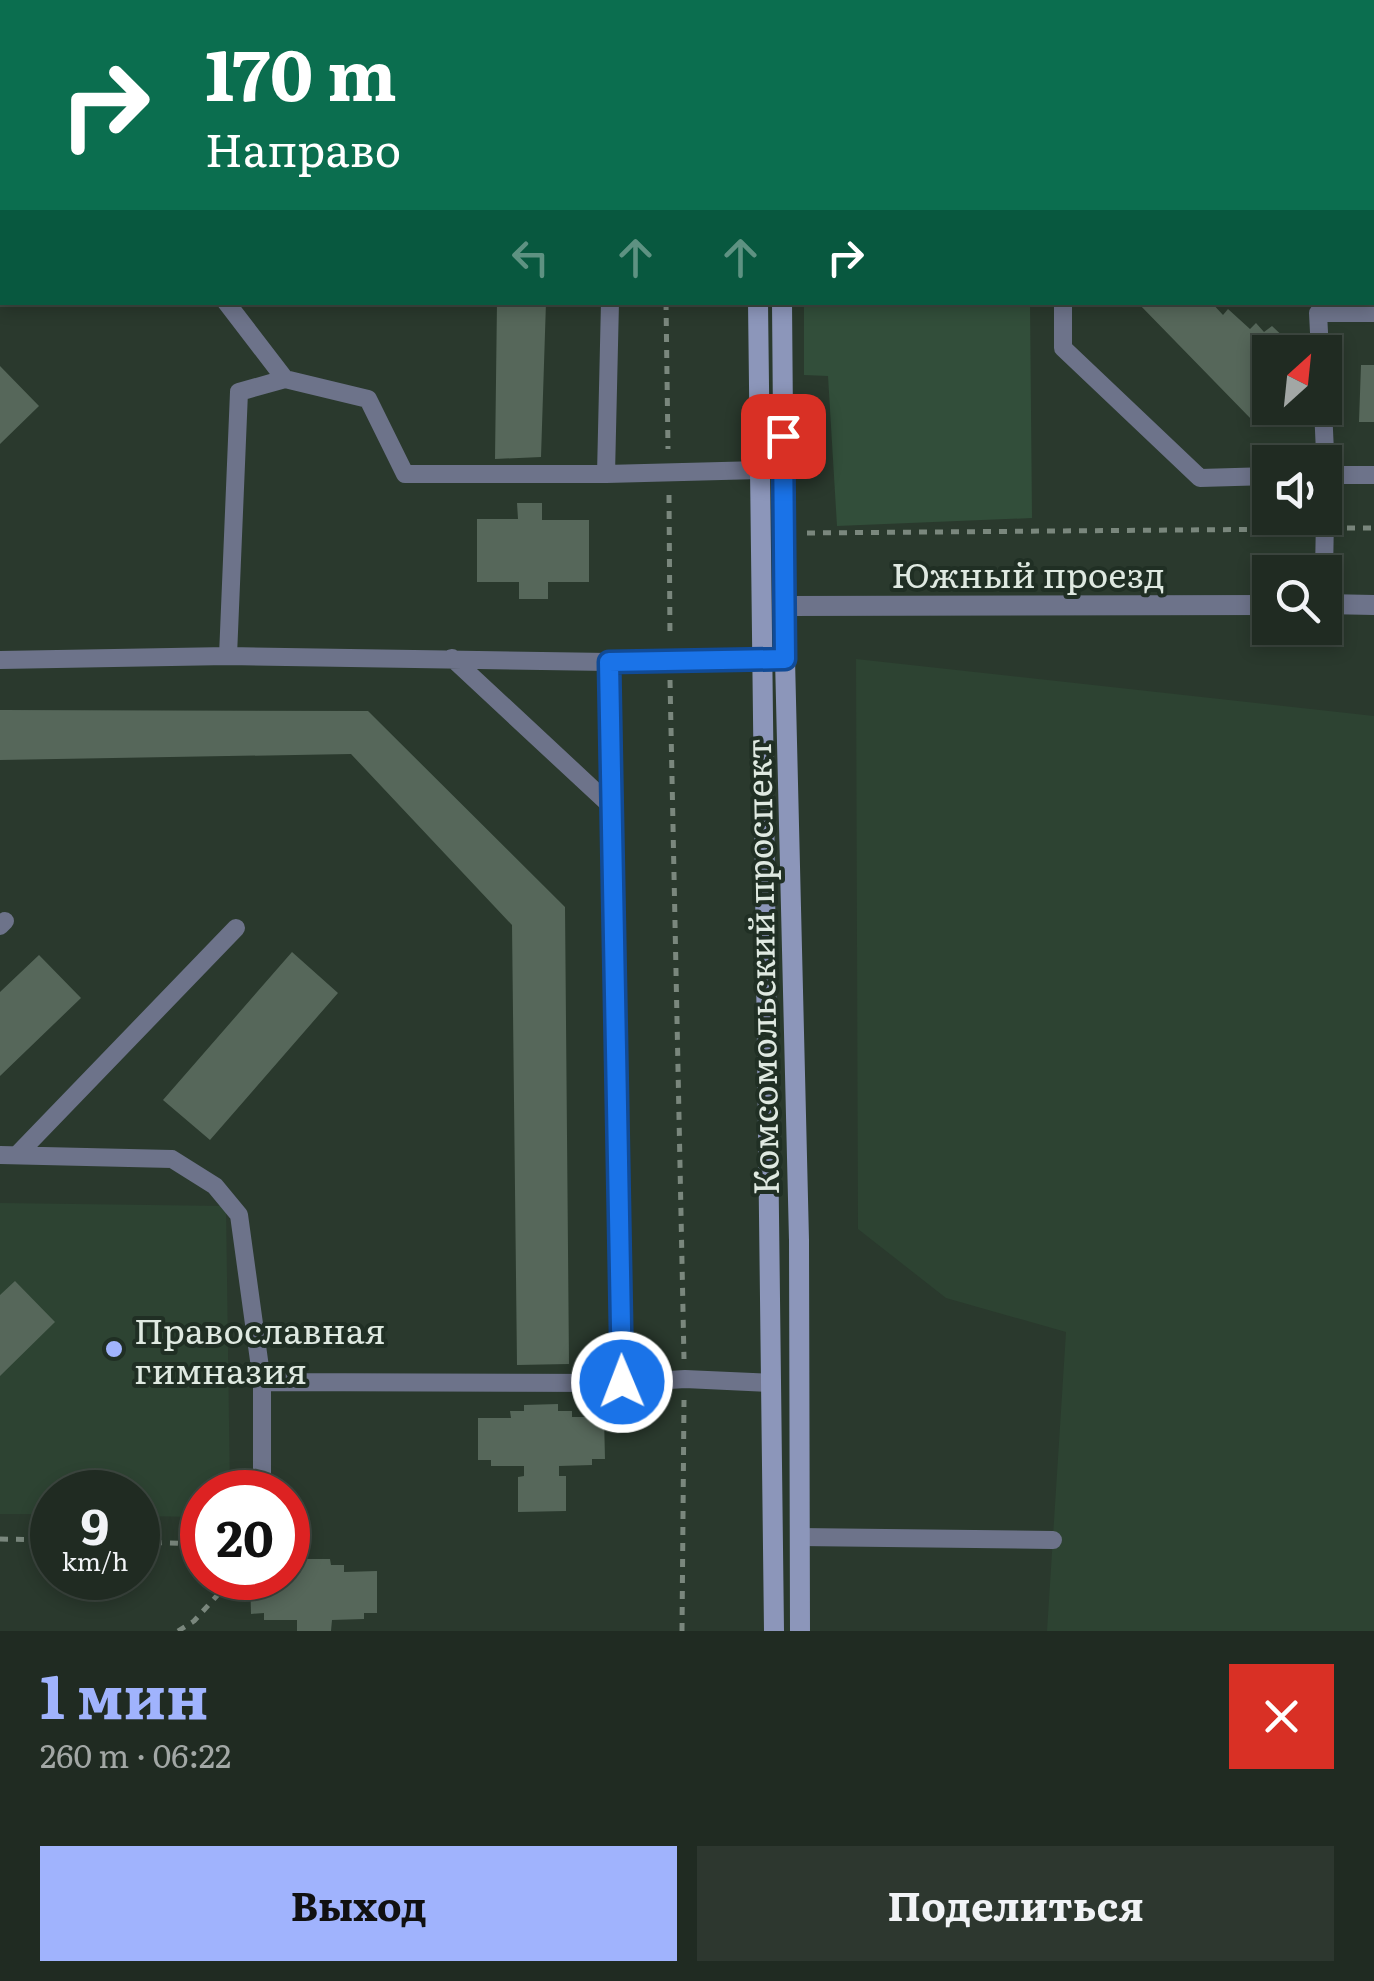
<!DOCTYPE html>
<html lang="ru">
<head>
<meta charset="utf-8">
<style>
  :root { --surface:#202b22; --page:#2d372f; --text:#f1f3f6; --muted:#a2a7a5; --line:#3d4740; --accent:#a0b3fd }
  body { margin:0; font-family:Literata,serif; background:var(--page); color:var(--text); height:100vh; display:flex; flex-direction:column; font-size:38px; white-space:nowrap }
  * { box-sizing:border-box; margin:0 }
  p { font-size:32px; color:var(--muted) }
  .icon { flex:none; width:55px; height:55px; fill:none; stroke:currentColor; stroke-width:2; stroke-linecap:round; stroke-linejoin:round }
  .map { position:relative; height:1631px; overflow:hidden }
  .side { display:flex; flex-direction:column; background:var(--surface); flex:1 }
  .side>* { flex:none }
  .banner { position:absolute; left:0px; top:0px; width:1375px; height:305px; box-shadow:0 5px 15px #0003,0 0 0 2px var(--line); background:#0b6e4f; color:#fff; overflow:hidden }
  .needle { width:65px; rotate:27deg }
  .controls { position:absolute; left:1252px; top:335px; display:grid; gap:20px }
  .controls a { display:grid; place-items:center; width:90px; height:90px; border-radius:0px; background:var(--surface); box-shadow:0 5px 15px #0003,0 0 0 2px var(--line); font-size:50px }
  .speed { position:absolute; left:30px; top:1470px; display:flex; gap:20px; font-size:50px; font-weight:700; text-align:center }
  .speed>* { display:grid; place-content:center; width:130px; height:130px; border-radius:50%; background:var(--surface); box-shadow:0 5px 15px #0003,0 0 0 2px var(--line); line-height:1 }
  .speed small { font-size:25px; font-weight:400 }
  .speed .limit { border:15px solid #d22; background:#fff; color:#111 }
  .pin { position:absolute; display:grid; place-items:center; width:85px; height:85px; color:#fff; margin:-42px; border-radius:20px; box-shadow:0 5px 15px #0006 }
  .me { position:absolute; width:110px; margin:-55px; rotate:359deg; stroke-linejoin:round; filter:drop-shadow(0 0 8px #0008) }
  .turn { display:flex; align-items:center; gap:35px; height:210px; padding:0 40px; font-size:45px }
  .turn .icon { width:130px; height:130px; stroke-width:2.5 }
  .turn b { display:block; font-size:70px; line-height:85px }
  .lanes { display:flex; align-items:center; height:95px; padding:0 40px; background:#0003; justify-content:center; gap:50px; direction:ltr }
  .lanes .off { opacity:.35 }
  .round { display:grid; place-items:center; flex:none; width:105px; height:105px; border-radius:0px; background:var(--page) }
  .overview { display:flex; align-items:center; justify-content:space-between; height:170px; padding:0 40px }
  h1 { font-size:60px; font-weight:700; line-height:75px; color:var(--accent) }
  .button { display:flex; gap:20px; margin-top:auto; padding:20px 40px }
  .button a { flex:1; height:115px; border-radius:0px; background:var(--accent); color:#111; font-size:40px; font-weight:700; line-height:115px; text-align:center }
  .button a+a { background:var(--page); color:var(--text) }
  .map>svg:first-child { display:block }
  .built { fill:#2d4332 }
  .green { fill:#324e3a }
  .building { fill:#56675a }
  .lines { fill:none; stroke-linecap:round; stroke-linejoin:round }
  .path { stroke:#7a877d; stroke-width:5; stroke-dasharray:8 8; stroke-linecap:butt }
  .service { stroke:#6d738a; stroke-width:18 }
  .minor { stroke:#6d738a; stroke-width:20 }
  .secondary { stroke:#8c96ba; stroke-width:20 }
  .route-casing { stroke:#114b97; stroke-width:25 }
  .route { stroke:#1a73e8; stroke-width:18 }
  .poi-dot { fill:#a0b3fd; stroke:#202f24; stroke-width:4 }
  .labels { text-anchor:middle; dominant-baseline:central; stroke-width:8; stroke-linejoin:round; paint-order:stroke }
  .street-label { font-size:35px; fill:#dfe9e1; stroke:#202f24 }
  .poi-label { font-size:35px; fill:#dfe9e1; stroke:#202f24; text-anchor:start }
</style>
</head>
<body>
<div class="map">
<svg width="1374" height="1631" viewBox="0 0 1374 1631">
  <rect width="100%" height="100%" fill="#2a392d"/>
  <path class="built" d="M 856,659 L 1374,716 L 1374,1631 L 1047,1631 L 1066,1332 L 946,1298 L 858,1229 Z
    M 0,1203 L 226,1206 L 230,1492 L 202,1492 L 202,1517 L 138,1516 L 138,1492 L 52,1492 L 52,1514 L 0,1514 Z"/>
  <path class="green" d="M 804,303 L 1030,303 L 1032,518 L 837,526 L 828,376 L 804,375 Z"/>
  <path class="building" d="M 497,302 L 546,302 L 541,457 L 495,459 Z
    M 1137,302 L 1211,302 L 1223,315 L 1228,309 L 1250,329 L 1256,323 L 1264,332 L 1272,326 L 1289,342 L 1282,348 L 1286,352 L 1270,352 L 1270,408 L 1279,408 L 1266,421 L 1260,414 L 1252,420 Z
    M 1361,365 L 1374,365 L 1374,422 L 1359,422 Z
    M 0,366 L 39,406 L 0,444 Z
    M 517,503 L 542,503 L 542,520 L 589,520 L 589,582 L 548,582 L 548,599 L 519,599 L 519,582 L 477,582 L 477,519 L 518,519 Z
    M 0,710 L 368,711 L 565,907 L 569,1364 L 517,1365 L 512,925 L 351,754 L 0,760 Z
    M 292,952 L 338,993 L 210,1140 L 163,1100 Z
    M 39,955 L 81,998 L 0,1076 L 0,992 Z
    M 15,1281 L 55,1322 L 0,1376 L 0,1295 Z
    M 558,1404 L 558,1411 L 572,1411 L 572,1417 L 604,1417 L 605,1459 L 592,1459 L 592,1465 L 559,1466 L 559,1476 L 566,1476 L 566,1511 L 518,1512 L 518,1477 L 524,1476 L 524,1466 L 491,1466 L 491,1460 L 478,1460 L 478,1418 L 511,1418 L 510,1411 L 524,1411 L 524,1405 Z
    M 296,1559 L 330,1559 L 331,1565 L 344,1565 L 344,1572 L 377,1571 L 377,1613 L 364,1613 L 364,1619 L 332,1620 L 331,1631 L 297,1631 L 297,1620 L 264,1620 L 264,1613 L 251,1614 L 250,1578 L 288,1578 L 288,1565 L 297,1565 Z"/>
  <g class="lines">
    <path class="path" d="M 663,0 L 663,2
      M 898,2 L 900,0
      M 666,302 L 668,449
      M 669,495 L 670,639
      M 1347,528 L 1374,528
      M 807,533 L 1301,529
      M 670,680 L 684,1359
      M 0,1539 L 52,1540
      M 138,1542 L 202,1544
      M 178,1631 L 194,1621 L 233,1578
      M 682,1631 L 684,1400"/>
    <path class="service" d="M 1060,0 L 1060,2
      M 1314,0 L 1314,2
      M 618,2 L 618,0
      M 0,241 L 2,241
      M 226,302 L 285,379 L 368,399 L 405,474 L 606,474
      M 610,302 L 606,474 L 760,470
      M 1063,302 L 1063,348 L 1200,478 L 1270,476
      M 1320,352 L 1318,313 L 1374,313
      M 1323,408 L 1326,475 L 1325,517
      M 1325,475 L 1374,475
      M 1324,572 L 1325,518
      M 228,656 L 239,392 L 285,379
      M 452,658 L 611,806
      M 0,660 L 228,656 L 609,662 L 785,659
      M 609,662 L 622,1383
      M 0,926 L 5,921
      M 0,1155 L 172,1159 L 215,1186 L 239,1215 L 262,1382
      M 17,1155 L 236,928
      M 262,1492 L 262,1382 L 622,1383 L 685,1379 L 772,1383
      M 799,1537 L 1053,1540"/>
    <path class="minor" d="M 1325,604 L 1374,605
      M 786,606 L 1270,605"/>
    <path class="secondary" d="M 755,0 L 755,2
      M 780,0 L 780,2
      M 758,302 L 774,1631
      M 782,302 L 785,659 L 799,1240 L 800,1631"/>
  </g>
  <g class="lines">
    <defs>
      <path id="route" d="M 622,1382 L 609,662 L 785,659 L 783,436"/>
    </defs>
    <use href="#route" class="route-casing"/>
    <use href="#route" class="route"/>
  </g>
  <circle class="poi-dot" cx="114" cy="1349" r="10"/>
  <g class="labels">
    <g class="street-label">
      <text x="1028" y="573">Южный проезд</text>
      <text transform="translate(760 967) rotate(-91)">Комсомольский проспект</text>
    </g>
    <g class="poi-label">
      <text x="134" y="1329">Православная<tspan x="134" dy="40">гимназия</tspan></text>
    </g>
  </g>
</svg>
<div class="controls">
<a><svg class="needle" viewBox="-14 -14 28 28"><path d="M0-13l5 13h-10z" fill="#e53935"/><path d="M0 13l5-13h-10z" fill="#a2a7a5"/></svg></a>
<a><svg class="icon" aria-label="sound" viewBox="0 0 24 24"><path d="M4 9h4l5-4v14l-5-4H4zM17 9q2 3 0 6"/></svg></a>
<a><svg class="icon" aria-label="search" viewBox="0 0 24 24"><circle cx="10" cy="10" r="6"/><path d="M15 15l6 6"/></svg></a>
</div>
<div class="speed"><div>9<small>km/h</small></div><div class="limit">20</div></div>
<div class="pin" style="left:783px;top:436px;background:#d93025"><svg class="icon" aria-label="arrive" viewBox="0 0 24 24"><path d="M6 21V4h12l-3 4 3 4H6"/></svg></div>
<svg class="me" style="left:622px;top:1382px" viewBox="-20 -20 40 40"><circle r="17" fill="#1a73e8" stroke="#fff" stroke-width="3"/><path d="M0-11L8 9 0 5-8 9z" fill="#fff"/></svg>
<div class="banner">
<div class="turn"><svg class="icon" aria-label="right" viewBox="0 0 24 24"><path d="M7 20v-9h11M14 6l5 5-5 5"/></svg><div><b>170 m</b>Направо</div></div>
<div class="lanes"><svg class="icon off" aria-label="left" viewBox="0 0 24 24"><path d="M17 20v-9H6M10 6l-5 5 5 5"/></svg><svg class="icon off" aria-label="ahead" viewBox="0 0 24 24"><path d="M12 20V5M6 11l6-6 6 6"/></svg><svg class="icon off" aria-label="ahead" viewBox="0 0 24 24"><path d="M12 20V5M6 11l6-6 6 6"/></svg><svg class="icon" aria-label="right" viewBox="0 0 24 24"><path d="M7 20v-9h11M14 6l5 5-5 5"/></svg></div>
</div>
</div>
<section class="side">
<div class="overview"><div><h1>1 мин</h1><p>260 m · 06:22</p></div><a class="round" style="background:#d93025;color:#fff"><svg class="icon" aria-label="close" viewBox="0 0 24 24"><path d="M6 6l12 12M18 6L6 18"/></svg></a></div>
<div class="button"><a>Выход</a><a>Поделиться</a></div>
</section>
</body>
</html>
